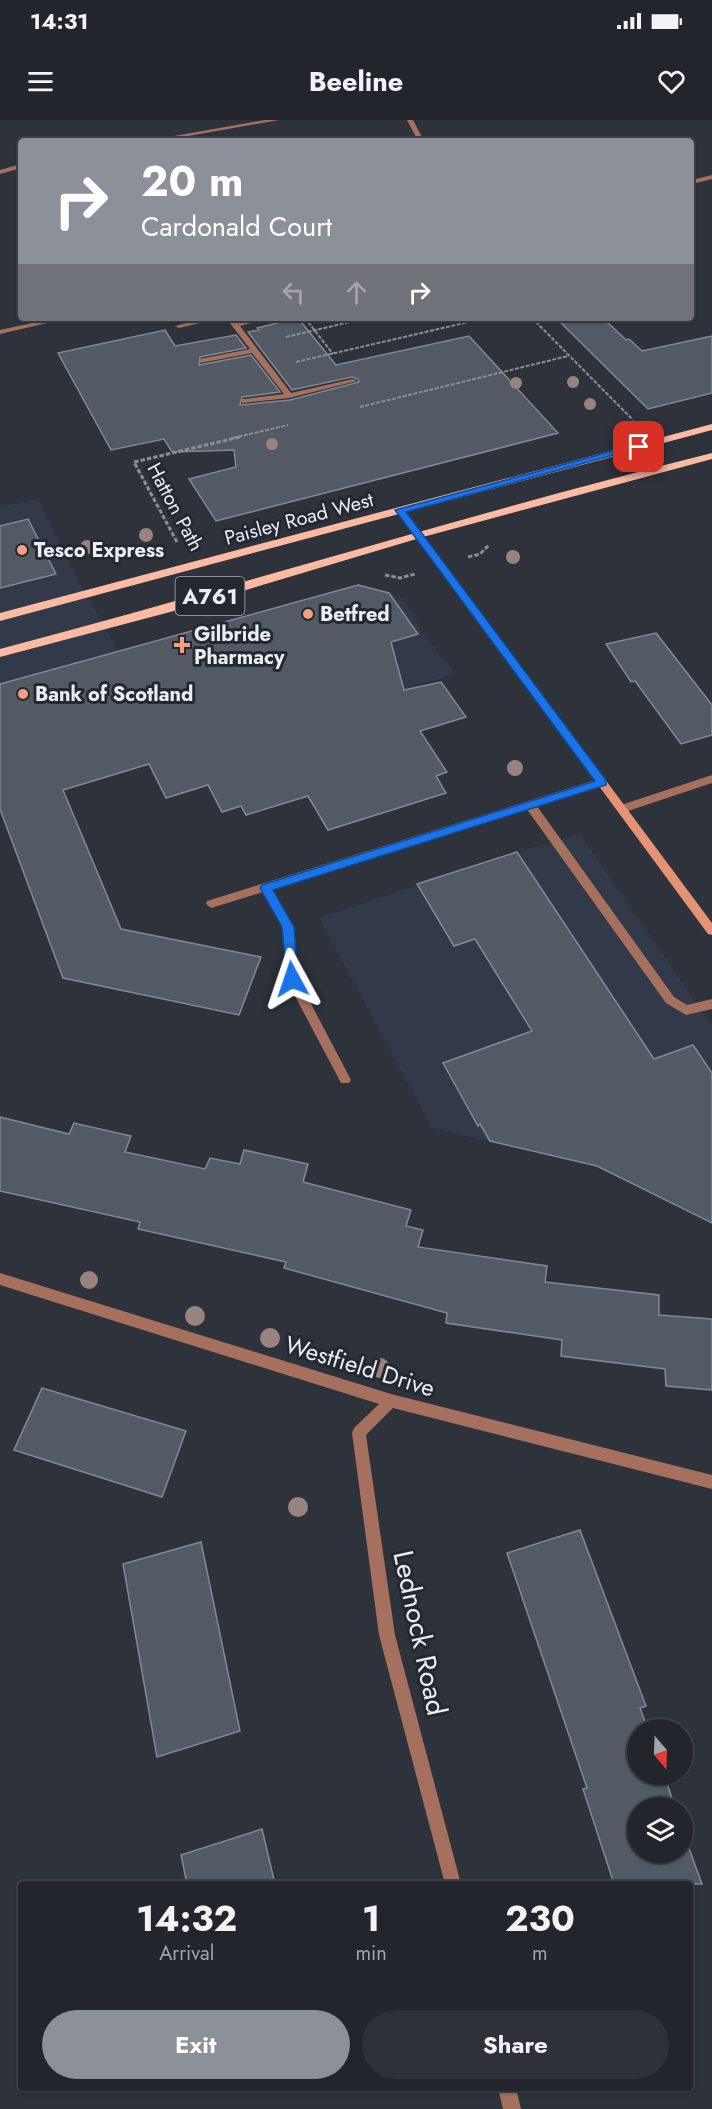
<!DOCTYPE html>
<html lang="en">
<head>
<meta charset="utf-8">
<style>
  :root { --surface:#22262c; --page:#2e3238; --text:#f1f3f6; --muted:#a2a5a9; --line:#3f4348; --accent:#8c9099 }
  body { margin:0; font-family:Jost,sans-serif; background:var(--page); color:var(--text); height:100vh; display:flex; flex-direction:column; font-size:22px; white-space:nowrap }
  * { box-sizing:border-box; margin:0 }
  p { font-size:20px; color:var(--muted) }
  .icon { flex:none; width:33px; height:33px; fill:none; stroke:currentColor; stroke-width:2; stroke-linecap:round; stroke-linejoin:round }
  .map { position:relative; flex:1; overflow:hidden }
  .sheet { position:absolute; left:18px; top:1761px; width:675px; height:210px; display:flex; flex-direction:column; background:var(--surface); border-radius:6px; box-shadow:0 2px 4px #0004,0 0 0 2px var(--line) }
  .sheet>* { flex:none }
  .guide { position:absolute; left:18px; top:18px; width:676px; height:183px; border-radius:6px; box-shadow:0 2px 4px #0004,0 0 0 2px var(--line); background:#8c9099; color:#fff; overflow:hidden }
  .needle { width:39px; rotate:161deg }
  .buttons { position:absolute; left:627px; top:1599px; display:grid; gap:12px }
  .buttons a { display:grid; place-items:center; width:66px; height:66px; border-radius:50%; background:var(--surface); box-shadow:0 2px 4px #0004,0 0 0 2px var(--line); font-size:30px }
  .pin { position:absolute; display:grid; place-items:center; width:51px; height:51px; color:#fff; margin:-26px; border-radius:12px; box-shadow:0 3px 9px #0006 }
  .me { position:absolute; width:66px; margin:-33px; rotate:355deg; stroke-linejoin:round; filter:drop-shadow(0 0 4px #0008) }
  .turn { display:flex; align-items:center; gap:21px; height:126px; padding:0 24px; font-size:27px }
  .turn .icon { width:78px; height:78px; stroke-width:2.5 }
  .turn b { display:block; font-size:42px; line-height:51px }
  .lanes { display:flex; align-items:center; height:57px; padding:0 24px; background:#0003; justify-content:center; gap:30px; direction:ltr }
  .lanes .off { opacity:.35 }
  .eta { display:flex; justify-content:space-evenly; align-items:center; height:102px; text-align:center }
  .eta b { font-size:36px; font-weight:700; line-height:42px }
  .button { display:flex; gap:12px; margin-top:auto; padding:12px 24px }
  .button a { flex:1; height:69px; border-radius:36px; background:var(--accent); color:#fff; font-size:24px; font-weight:700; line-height:69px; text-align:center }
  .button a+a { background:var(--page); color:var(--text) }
  .status { display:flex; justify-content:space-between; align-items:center; height:42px; padding:0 30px; background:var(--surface); direction:ltr }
  .status svg { height:16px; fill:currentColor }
  header { display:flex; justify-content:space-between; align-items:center; height:78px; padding:0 24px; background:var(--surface); font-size:27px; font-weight:700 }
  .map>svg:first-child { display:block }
  .built { fill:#323a49 }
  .building { fill:#545a64; stroke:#838994; stroke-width:1.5 }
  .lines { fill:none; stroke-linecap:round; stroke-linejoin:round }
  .path-far1 { stroke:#8a8e95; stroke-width:2; stroke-dasharray:4 1.5; stroke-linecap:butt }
  .path { stroke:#8a8e95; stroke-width:3; stroke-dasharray:4.5 2; stroke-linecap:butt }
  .lane { fill:#a5705d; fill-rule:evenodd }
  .street { fill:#a5705d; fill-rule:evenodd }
  .secondary { fill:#e69274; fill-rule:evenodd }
  .primary { fill:#fcbaa3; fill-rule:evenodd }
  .tree { fill:#99837f }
  .route { fill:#1a73e8; stroke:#114b97; stroke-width:1.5 }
  .poi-dot { fill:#f39f82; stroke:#242831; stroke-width:2 }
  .labels { text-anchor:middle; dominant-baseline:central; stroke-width:6; stroke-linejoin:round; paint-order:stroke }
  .far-street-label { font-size:20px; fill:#eaedf3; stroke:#242831 }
  .far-poi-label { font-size:20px; font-weight:bold; fill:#eaedf3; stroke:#242831; text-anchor:start }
  .shield { fill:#242831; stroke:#afb2b9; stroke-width:1.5 }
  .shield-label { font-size:22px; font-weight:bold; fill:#eaedf3 }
  .street-label { font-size:24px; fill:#eaedf3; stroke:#242831 }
  .near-street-label { font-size:28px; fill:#eaedf3; stroke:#242831 }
</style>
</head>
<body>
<div class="status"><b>14:31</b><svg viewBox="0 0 49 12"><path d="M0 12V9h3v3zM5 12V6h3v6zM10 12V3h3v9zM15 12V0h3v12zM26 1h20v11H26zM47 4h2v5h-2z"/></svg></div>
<header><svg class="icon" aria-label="menu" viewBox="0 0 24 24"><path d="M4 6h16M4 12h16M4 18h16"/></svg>Beeline<svg class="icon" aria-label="heart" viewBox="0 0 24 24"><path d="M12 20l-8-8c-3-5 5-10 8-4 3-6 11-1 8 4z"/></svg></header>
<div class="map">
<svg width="712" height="1989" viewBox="0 0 712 1989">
  <rect width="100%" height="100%" fill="#2d323b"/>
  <path class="built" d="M 38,379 L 78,460 L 118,531 L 358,465 L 400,476 L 414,494 L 419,508 L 455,554 L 0,688 L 0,387 Z
    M 580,714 L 712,906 L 712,1103 L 597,1046 L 432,1008 L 319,798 L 517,732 Z"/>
  <path class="building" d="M 298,198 L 336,245 L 469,216 L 558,313 L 216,401 L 189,359 L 236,347 L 234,330 L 172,332 L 164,319 L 111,330 L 58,233 L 165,210 L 175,226 L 236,215 L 246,228 L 200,237 L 199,245 L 251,235 L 280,272 L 242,277 L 240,285 L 290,280 L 359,262 L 358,259 L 352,257 L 292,270 L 248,212 L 259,210 L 257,208 Z
    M 556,198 L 603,198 L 626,220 L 629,219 L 642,231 L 712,216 L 712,273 L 648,289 Z
    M 28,399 L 56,454 L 0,468 L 0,406 Z
    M 358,465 L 389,473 L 418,514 L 391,522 L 404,570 L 441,562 L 466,597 L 420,611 L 447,652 L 436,656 L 446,673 L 328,710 L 308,676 L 246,695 L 241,686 L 222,692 L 208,665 L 166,678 L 149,644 L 63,670 L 121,809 L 261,837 L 239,895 L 63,858 L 0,689 L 0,564 Z
    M 656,513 L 712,585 L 712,615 L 681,624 L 635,561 L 631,562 L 606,524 Z
    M 517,732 L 654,939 L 693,925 L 712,953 L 712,1103 L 597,1046 L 490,1021 L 480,1004 L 478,1006 L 443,943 L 532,911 L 475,819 L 454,826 L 417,764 Z
    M 0,997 L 69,1014 L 74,1003 L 131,1016 L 125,1032 L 205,1049 L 210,1038 L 240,1044 L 244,1030 L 308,1044 L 303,1062 L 411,1090 L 406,1106 L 423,1110 L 418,1127 L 547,1146 L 545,1162 L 659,1175 L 659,1195 L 712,1199 L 712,1270 L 666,1266 L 665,1249 L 561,1236 L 562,1220 L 446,1203 L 447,1193 L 284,1148 L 286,1142 L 138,1109 L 140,1102 L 0,1071 Z
    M 42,1268 L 186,1311 L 162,1377 L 14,1330 Z
    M 580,1410 L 646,1586 L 640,1588 L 648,1610 L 638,1610 L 638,1654 L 664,1654 L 675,1688 L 638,1688 L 638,1732 L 682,1732 L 682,1709 L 702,1764 L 614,1764 L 583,1669 L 587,1668 L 507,1433 Z
    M 201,1422 L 240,1611 L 157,1637 L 123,1444 Z
    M 262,1709 L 275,1764 L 187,1764 L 181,1735 Z"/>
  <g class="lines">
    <path class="path-far1" d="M 305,198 L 333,234
      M 532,198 L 633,300
      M 286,217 L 367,198
      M 296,242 L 486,198
      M 360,287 L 568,236
      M 233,318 L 288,305"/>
    <path class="path" d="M 177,422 L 134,342 L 240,317
      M 468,437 L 480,434 L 489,425
      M 385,455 L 400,458 L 415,454"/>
    <path class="lane" d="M 207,198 L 221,198 L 179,208 L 175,206 Z
      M 226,198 L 234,198 L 237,202 L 257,198 L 271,198 L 240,206 L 291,273 L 353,259 L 357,261 L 289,278 L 242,283 L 242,279 L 245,279 L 284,274 L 252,233 L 200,243 L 200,239 L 250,229 Z
      M 530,681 L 534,682 L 674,877 L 687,885 L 712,879 L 712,889 L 686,895 L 666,883 L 526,688 L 525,685 Z"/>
    <path class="street" d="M 265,0 L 279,0 L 160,21 L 146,21 Z
      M 407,0 L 413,0 L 424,21 L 418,21 Z
      M 21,44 L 21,48 L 0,54 L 0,50 Z
      M 712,55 L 712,59 L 692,64 L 692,60 Z
      M 55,198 L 69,198 L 0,214 L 0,210 Z
      M 712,655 L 712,663 L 622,693 L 617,689 L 618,686 Z
      M 602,658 L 606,659 L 606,665 L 272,769 L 293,807 L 298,859 L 351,960 L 349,963 L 341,963 L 286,859 L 283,807 L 263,772 L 211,788 L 206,784 L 207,781 Z
      M 0,1153 L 391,1274 L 712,1355 L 712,1369 L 393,1288 L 366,1315 L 395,1515 L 461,1764 L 445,1764 L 379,1515 L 352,1313 L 354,1308 L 379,1284 L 0,1165 Z
      M 498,1968 L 516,1968 L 521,1989 L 503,1989 Z"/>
    <path class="secondary" d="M 397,388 L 403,388 L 712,803 L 712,815 L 708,814 L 397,392 Z"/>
    <path class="primary" d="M 712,304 L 712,310 L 0,501 L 0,493 Z
      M 712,333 L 712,339 L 423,417 L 189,487 L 0,537 L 0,529 C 238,466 473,393 712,333 Z"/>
  </g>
  <g class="tree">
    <circle cx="573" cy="262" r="6"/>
    <circle cx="516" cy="263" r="6"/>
    <circle cx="590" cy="284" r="6"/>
    <circle cx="272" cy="324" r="6"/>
    <circle cx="146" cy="415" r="7"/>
    <circle cx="87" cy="427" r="7"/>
    <circle cx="513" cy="437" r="7"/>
    <circle cx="515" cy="648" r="8"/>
    <circle cx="89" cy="1160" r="9"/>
    <circle cx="195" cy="1196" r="10"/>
    <circle cx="270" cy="1218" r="10"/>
    <circle cx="380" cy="1248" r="10"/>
    <circle cx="298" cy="1387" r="10"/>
  </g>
  <path class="route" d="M 635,325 L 643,327 L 406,392 L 606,660 L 606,665 L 273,770 L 294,807 L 298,859 L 292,864 L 287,862 L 282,807 L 260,768 L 262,765 L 595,661 L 395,390 Z"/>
  <g class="poi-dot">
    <circle cx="22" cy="430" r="6"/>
    <circle cx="308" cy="494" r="6"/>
    <path d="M179 516h6v6h6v6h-6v6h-6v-6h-6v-6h6z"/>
    <circle cx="23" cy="574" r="6"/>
  </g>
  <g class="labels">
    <g class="far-street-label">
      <text transform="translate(175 387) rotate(62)">Hatton Path</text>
      <text transform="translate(299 399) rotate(-15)">Paisley Road West</text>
    </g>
    <g class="far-poi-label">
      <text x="34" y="430">Tesco Express</text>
      <text x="320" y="494">Betfred</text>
      <text x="194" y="514">Gilbride<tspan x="194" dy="23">Pharmacy</tspan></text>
      <text x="35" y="574">Bank of Scotland</text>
    </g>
    <rect class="shield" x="175.5" y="457" width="69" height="38" rx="4.5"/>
    <g class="shield-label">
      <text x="210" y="476">A761</text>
    </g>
    <g class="street-label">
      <text transform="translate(360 1246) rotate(17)">Westfield Drive</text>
    </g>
    <g class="near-street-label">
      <text transform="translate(420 1513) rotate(78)">Lednock Road</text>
    </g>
  </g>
</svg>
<div class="buttons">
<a><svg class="needle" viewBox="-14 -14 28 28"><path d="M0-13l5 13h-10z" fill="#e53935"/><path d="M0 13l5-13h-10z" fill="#a2a5a9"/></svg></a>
<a><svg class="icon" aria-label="layers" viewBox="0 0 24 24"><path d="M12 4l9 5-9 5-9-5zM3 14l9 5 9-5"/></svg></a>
</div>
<div class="pin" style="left:639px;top:327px;background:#d93025"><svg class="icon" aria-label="arrive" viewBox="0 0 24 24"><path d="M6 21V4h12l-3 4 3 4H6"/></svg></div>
<svg class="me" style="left:292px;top:859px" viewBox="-20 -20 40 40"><path d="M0-17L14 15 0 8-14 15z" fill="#1a73e8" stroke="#fff" stroke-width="4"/></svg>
<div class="guide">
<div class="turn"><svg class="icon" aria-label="right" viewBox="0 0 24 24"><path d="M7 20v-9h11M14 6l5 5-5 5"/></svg><div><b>20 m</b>Cardonald Court</div></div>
<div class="lanes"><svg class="icon off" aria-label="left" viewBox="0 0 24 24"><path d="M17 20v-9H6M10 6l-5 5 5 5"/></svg><svg class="icon off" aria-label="ahead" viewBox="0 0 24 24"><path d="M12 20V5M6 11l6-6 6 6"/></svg><svg class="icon" aria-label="right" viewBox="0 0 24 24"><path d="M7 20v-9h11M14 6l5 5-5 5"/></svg></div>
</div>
<section class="sheet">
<div class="eta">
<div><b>14:32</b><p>Arrival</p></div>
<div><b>1</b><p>min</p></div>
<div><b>230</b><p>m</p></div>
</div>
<div class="button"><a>Exit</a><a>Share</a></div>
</section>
</div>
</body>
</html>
